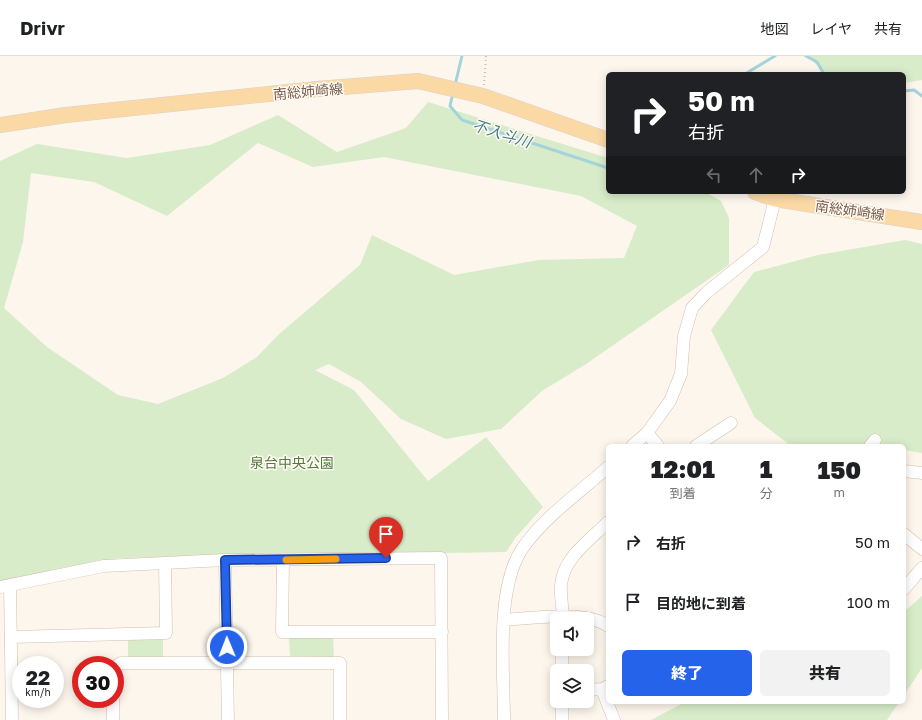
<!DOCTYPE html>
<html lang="ja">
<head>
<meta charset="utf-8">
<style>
  :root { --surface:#fff; --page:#f2f2f2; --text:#202124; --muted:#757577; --line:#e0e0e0; --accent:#2563eb }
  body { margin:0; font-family:"Golos Text","Noto Sans JP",sans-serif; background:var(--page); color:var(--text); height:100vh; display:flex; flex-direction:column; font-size:15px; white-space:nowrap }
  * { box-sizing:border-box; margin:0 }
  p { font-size:13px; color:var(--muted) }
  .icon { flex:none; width:22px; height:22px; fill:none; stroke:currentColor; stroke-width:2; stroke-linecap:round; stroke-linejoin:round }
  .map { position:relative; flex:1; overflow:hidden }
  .panel { position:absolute; left:606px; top:388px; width:300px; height:260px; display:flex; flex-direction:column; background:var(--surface); border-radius:6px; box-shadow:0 2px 10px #0003 }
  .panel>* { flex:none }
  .hud { position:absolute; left:606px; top:16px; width:300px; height:122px; border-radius:6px; box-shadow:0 2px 10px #0003; background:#202124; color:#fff; overflow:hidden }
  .buttons { position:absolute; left:550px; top:556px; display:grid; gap:8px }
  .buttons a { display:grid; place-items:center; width:44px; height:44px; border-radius:6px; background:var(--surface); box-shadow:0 2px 10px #0003; font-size:20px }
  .speed { position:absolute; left:12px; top:600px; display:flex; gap:8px; font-size:20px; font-weight:700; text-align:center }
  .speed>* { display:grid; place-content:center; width:52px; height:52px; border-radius:50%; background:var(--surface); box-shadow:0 2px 10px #0003; line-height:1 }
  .speed small { font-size:10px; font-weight:400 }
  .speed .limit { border:6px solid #d22; background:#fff; color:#111 }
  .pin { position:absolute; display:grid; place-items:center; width:34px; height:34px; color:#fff; margin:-41px -17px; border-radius:50% 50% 50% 0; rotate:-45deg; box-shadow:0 0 4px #0007 }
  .pin .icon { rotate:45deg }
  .me { position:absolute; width:44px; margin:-22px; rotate:359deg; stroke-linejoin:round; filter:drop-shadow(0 0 3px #0008) }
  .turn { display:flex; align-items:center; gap:14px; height:84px; padding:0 16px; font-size:18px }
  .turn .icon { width:52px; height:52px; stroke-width:2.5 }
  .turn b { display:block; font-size:28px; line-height:34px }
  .lanes { display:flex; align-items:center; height:38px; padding:0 16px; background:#0003; justify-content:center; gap:20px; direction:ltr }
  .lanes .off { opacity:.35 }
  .eta { display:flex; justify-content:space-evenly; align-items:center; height:68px; text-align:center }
  .eta b { font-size:24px; font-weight:800; line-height:28px }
  .primary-button { display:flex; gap:8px; margin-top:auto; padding:8px 16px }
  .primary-button a { flex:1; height:46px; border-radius:6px; background:var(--accent); color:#fff; font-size:16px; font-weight:800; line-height:46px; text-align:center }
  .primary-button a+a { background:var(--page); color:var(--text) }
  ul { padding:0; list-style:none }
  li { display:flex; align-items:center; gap:12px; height:60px; padding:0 16px }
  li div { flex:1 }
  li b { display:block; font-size:15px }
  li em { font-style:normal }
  header { display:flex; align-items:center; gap:24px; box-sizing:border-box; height:56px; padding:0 20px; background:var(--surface); border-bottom:1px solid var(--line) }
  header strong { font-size:19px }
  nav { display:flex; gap:22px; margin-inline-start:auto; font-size:14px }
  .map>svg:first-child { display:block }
  .green { fill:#d8ecc9; fill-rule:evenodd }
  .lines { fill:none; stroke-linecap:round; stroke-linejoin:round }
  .stream { stroke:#a5d3da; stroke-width:3 }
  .minor-casing { stroke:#d1beb0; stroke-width:13 }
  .major-casing { stroke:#dad1cd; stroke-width:16 }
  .path { stroke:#d9b8a5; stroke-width:2; stroke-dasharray:1 3; stroke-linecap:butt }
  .minor { stroke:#fff; stroke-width:12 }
  .major { stroke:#fbd9a5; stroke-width:15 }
  .route-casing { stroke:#184099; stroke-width:10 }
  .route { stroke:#2563eb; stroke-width:7 }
  .slow { stroke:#f59e0b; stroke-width:7 }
  .labels { text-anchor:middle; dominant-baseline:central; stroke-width:3; stroke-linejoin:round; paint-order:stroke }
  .street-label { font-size:14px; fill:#7a5c4d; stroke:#fffaf3 }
  .park-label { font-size:14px; fill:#537a41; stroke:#fffaf3 }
  .water-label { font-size:15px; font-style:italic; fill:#437c86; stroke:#fffaf3 }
</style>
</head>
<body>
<header>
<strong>Drivr</strong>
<nav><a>地図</a><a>レイヤ</a><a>共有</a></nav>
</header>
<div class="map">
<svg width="922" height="664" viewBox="0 0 922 664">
  <rect width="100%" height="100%" fill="#fdf6ec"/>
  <path class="green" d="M 810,0 L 922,0 L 922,24 L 904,27 L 904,18 L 825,18 L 810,2 Z
    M 428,46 L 608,102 L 608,136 L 705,136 L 721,145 L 729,162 L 729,209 L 586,308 L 542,335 L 501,373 L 446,383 L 401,363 L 361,326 L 329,308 L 315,314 L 354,334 L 428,425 L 486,381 L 543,451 L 516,481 L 506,496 L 120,502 L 66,511 L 0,525 L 0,105 L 37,88 L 127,102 L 210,89 L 278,59 L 337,96 L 406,72 ZM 258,87 L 313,111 L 384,101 L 581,140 L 637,170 L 624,202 L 539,204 L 454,219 L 372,179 L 360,209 L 278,279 L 257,301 L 223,322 L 158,348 L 118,339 L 47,291 L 4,252 L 23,186 L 31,117 L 94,126 L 167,160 Z
    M 905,184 L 922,188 L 922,397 L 904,394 L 904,390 L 791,390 L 755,362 L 711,274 L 754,216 L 818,199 Z
    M 922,540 L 922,612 L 904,639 L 904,556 Z
    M 289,582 L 333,582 L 334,601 L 290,600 Z
    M 163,583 L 163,602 L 128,603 L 128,584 Z
    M 685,646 L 899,646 L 887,664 L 651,664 Z"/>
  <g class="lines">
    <path class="stream" d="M 806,0 L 817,6 L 824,18
      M 745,18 L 775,0
      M 455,29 L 462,0
      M 904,35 L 914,34 L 922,40
      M 453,37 L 450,50 L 462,64 L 608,112"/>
    <defs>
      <path id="minor" d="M 647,377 L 658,390
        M 632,390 L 647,377 L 670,345 L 681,318 L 684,280 L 692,252 L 706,237 L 763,191 L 775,143
        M 696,390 L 731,367
        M 870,390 L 875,384
        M 904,415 L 922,417
        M 904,478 L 922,493
        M 225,504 L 228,664
        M 283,504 L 282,576 L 442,576
        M 10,529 L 12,664
        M 0,531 L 104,510 L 225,504 L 441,502 L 442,664
        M 904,533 L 922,512
        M 563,563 C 563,552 560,540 561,529 C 563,502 590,484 608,466
        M 504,564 C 532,562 585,554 608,570
        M 11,581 L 166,577 L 165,507
        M 115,611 L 121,607 L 340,607 L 340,664
        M 562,615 L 562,593
        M 602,633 L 614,664
        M 587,634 L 602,633 L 608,630
        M 113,643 L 113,664
        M 562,645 L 562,664
        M 504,664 C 504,615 495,534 522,493 C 544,461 579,437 608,411"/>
      <path id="major" d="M 0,69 L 66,59 L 317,33 L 418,25 L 483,40 L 608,84
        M 755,136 L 775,143 L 922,166"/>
    </defs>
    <use href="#minor" class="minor-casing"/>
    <use href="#major" class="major-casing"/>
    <path class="path" d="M 484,29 L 486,0"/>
    <use href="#minor" class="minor"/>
    <use href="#major" class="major"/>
  </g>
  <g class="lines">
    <defs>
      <path id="route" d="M 227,591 L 225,504 L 386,502"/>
    </defs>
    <use href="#route" class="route-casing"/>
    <use href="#route" class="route"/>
    <path class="slow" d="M 286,504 L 336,503"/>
  </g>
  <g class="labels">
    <g class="street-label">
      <text transform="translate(308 35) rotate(-5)">南総姉崎線</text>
      <text transform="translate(850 154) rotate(8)">南総姉崎線</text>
    </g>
    <g class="park-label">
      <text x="292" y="406">泉台中央公園</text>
    </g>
    <g class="water-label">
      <text transform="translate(502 77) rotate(18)">不入斗川</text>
    </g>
  </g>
</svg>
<div class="buttons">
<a><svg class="icon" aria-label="sound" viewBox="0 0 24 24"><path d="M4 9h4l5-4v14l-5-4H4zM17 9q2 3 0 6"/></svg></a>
<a><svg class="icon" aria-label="layers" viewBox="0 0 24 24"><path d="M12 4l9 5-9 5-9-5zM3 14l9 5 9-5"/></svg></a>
</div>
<div class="speed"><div>22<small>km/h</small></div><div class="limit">30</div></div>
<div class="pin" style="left:386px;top:502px;background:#d93025"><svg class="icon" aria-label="arrive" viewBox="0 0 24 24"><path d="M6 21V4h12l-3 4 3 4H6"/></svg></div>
<svg class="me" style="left:227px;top:591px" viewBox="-20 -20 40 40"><circle r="17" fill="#2563eb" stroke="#fff" stroke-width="3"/><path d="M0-11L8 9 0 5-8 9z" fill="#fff"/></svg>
<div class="hud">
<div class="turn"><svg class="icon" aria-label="right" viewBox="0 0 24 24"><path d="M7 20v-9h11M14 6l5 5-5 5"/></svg><div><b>50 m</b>右折</div></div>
<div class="lanes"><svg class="icon off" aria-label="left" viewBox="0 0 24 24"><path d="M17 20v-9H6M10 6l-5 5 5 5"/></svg><svg class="icon off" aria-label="ahead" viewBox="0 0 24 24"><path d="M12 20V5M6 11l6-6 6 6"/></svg><svg class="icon" aria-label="right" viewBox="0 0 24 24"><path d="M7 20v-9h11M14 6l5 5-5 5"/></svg></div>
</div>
<section class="panel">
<div class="eta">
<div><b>12:01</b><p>到着</p></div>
<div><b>1</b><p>分</p></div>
<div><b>150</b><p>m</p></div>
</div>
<ul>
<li><svg class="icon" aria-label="right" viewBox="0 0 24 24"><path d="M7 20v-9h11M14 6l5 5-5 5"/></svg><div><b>右折</b></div><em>50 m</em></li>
<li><svg class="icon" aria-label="arrive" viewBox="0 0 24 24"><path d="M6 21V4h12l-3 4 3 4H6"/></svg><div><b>目的地に到着</b></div><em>100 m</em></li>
</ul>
<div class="primary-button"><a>終了</a><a>共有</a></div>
</section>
</div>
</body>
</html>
